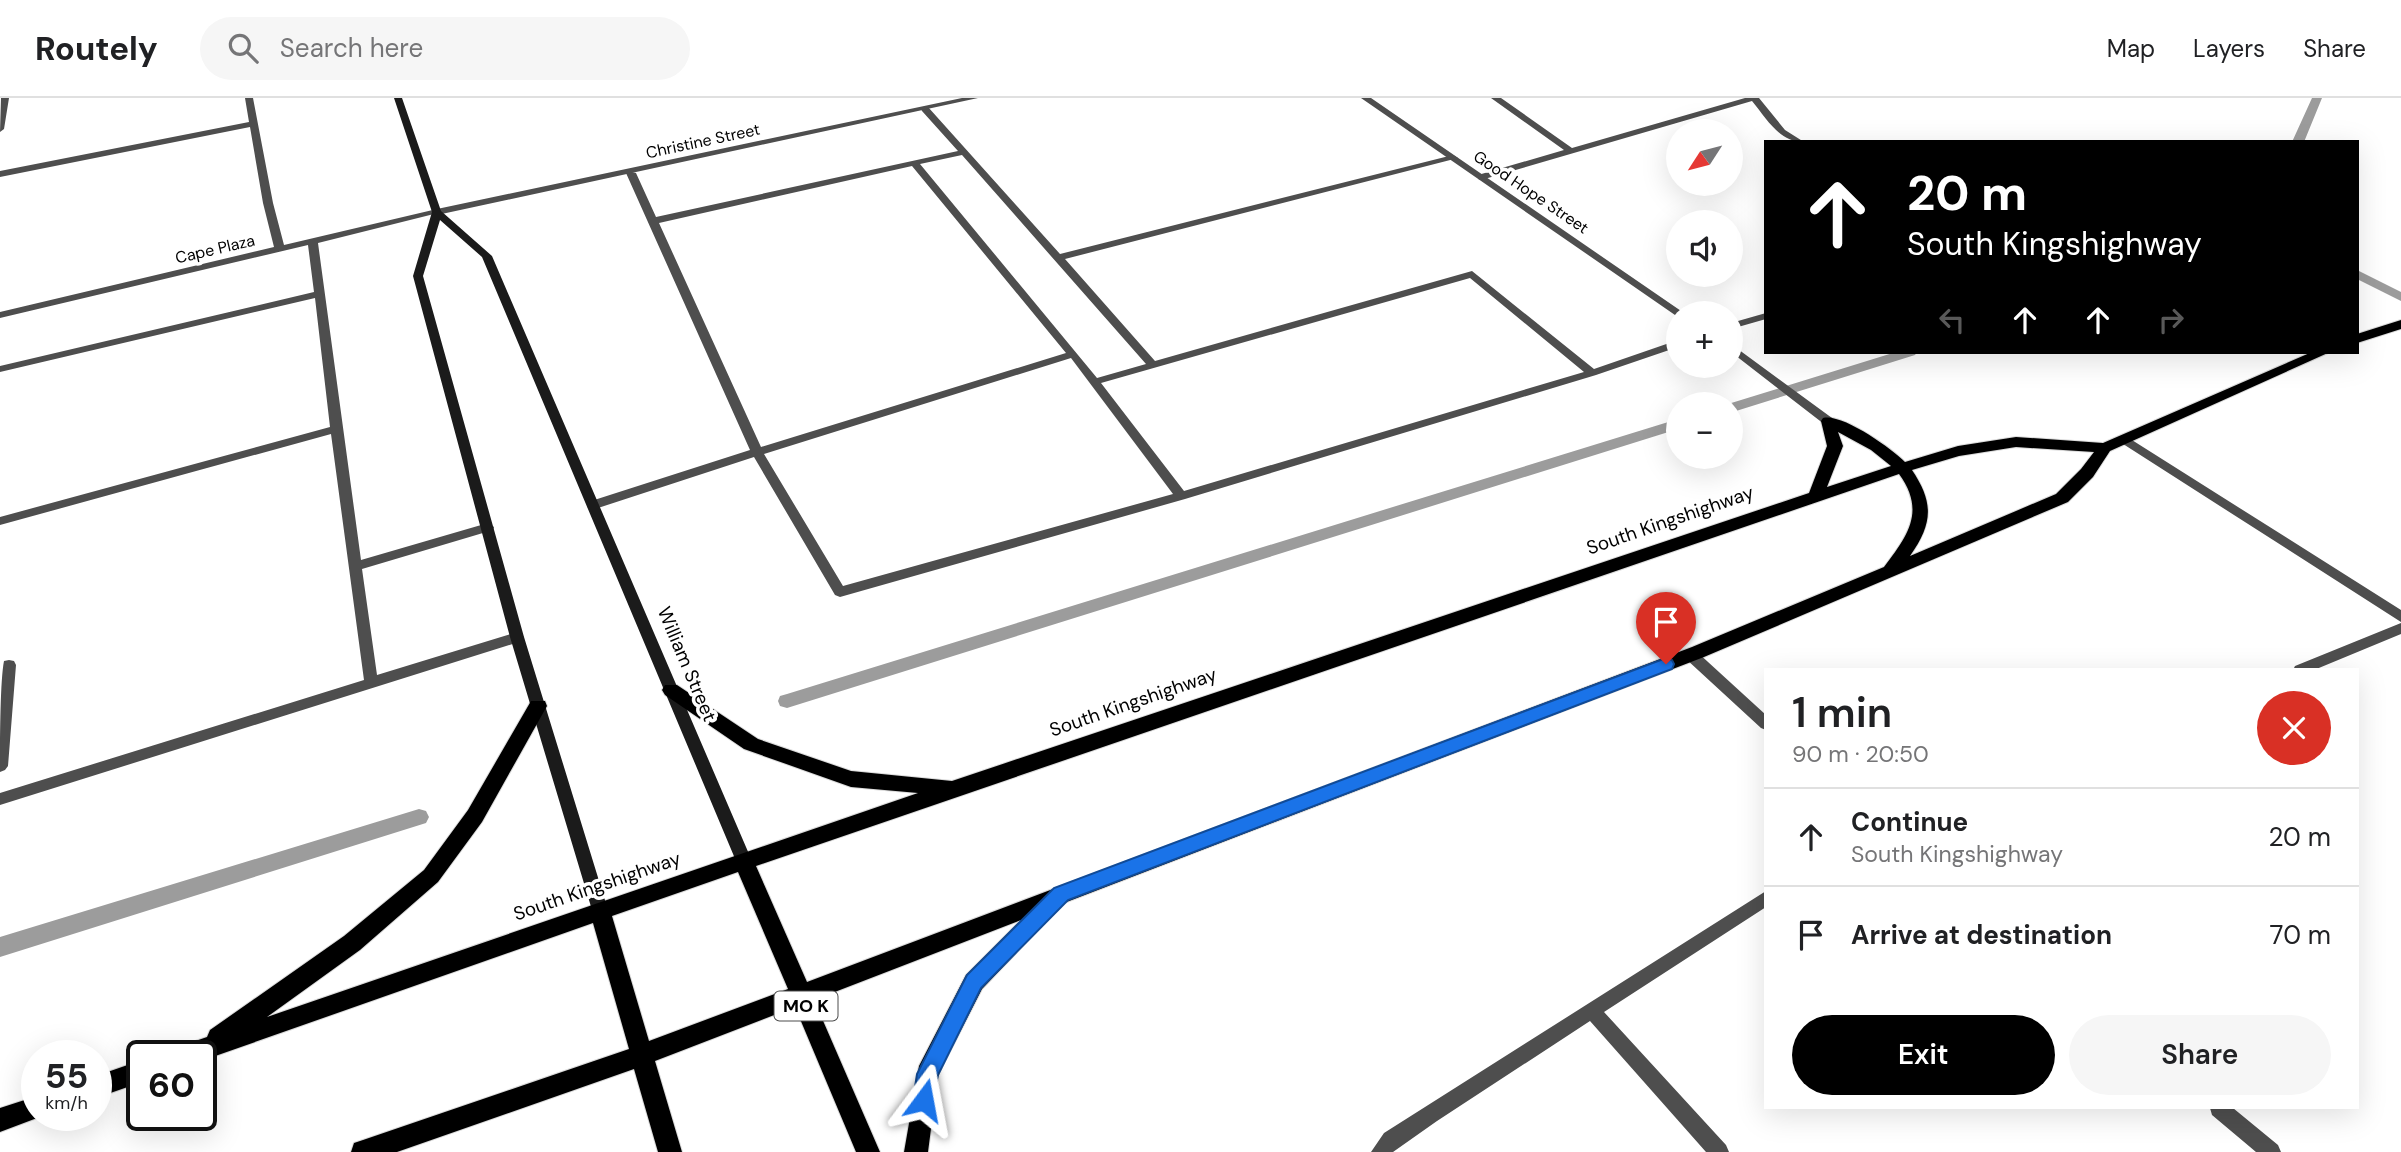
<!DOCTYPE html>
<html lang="en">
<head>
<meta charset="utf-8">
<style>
  :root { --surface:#fff; --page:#f6f6f6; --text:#202124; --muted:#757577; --line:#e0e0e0; --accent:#000 }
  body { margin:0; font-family:"DM Sans",sans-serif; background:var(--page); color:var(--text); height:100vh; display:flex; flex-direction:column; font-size:26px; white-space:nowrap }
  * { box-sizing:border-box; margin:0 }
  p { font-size:23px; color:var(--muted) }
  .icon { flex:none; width:38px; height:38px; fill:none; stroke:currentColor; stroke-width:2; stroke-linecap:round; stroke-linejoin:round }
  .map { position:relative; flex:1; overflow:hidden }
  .panel { position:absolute; left:1764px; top:570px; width:595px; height:441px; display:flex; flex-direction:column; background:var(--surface); border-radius:0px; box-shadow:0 7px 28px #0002 }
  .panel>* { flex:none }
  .top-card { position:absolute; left:1764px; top:42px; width:595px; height:214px; border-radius:0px; box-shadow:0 7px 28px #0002; background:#000; color:#fff; overflow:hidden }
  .needle { width:46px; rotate:234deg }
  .fabs { position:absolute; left:1666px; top:21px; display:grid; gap:14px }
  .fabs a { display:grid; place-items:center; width:77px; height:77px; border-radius:50%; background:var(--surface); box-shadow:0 7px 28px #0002; font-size:35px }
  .speed { position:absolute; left:21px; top:942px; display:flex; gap:14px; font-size:35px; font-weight:700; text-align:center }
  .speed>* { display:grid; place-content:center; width:91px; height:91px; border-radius:50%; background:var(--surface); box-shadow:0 7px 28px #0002; line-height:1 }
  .speed small { font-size:18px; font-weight:400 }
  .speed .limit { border:4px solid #111; border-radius:10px; background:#fff; color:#111 }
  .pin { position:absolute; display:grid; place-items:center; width:60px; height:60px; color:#fff; margin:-72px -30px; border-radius:50% 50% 50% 0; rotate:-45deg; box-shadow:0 0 7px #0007 }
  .pin .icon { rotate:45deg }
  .me { position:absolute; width:77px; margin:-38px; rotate:13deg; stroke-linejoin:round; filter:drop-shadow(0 0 5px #0008) }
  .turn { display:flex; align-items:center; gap:24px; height:147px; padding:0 28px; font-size:32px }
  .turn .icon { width:91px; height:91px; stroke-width:2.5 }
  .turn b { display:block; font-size:49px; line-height:60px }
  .lanes { display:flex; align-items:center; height:66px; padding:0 28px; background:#0003; justify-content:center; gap:35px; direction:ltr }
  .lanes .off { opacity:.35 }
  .round { display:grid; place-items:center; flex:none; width:74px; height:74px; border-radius:37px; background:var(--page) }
  .headline { display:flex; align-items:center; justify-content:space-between; height:119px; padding:0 28px }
  h1 { font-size:42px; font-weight:600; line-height:52px }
  .button { display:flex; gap:14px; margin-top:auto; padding:14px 28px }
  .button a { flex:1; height:80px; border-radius:42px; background:var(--accent); color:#fff; font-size:28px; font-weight:600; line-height:80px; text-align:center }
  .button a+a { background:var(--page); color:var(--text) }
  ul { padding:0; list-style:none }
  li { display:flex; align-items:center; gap:21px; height:98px; padding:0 28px; border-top:2px solid var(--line) }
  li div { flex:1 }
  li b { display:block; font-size:26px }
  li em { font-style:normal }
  header { display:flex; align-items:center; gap:42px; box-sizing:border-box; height:98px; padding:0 35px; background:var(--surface); border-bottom:2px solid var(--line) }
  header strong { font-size:33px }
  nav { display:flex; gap:38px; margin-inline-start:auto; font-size:24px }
  .search { width:490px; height:63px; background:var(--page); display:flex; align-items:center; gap:18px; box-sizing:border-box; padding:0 24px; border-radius:38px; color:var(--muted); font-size:26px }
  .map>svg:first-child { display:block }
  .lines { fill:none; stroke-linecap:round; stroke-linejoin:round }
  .stream { fill:#9c9c9c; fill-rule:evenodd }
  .primary-casing { stroke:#dbdbdb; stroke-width:2 }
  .service { fill:#4e4e4e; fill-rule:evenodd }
  .minor { fill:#4e4e4e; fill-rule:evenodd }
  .secondary { fill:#1b1b1b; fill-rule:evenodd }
  .primary { fill:#000; fill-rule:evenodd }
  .route { fill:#1a73e8; stroke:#114b97; stroke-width:2 }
  .labels { text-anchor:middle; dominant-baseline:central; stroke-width:7; stroke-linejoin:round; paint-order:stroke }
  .far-street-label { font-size:16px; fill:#000; stroke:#fff }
  .shield { fill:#fff; stroke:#4c4c4c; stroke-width:2 }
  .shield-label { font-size:18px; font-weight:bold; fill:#000 }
  .street-label { font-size:19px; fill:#000; stroke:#fff }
</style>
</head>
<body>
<header>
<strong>Routely</strong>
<div class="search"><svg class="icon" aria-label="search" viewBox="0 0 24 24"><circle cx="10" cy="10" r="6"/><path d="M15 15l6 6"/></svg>Search here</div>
<nav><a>Map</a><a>Layers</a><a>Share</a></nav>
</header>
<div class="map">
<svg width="2401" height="1054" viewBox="0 0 2401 1054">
  <rect width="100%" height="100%" fill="#fff"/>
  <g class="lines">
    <path class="stream" d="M 2312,0 L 2322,0 L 2304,44 L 2292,44 Z
      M 2357,172 L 2401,194 L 2401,203 L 2357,181 Z
      M 1896,254 L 1917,254 L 1915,257 L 1736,313 L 1731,314 L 1731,306 L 1728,306 Z
      M 1678,321 L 1678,331 L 787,610 L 780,608 L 778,603 L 780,598 L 787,596 Z
      M 419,711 L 426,713 L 429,719 L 426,725 L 0,859 L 0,839 Z"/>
    <defs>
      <path id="primary" d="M 2401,222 L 2401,231 L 2357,245 L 2357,236 Z
        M 2312,254 L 2330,254 L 2110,353 L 2093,379 L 2068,404 L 1704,559 L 1064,805 L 982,891 L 938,977 L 928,1054 L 904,1054 L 919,968 L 966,877 L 1021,822 L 814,902 L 880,1054 L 856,1054 L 795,909 L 655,963 L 682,1054 L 658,1054 L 634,971 L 397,1054 L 351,1054 L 354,1045 L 363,1042 L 629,951 L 593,825 L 201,963 L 201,957 L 175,957 L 178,949 L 207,939 L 210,932 L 344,838 L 424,772 L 468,712 L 531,603 L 545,603 L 547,608 L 482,724 L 438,784 L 360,852 L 267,919 L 918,695 L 851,689 L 744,651 L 665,597 L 662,592 L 665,587 L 677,587 L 758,641 L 851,673 L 952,683 L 1809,395 L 1827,348 L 1821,323 L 1823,320 C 1842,315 1891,350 1905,364 L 1958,348 L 2016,339 L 2103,345 ZM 1838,334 L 1871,352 L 1891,368 L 1827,389 L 1843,348 ZM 2016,349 L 2094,354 L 2081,371 L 2056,396 L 1910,458 C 1933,425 1934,405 1912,372 L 1959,358 ZM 1899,376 C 1926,413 1908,437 1884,469 L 1692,549 L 807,884 L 756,768 ZM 738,774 L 788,891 L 649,943 L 612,818 Z
        M 142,962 L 142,984 L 96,1000 L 96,978 Z
        M 37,998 L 37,1017 L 45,1017 L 0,1034 L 0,1010 Z"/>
    </defs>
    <use href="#primary" class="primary-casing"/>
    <path class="service" d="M 1,0 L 9,0 L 4,31 L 0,34 Z
      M 245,0 L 253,0 L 273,105 L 284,147 L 437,111 L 442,114 L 318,145 L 361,462 L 488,425 L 494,429 L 493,432 L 362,471 L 377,577 L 517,534 L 524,539 L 522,543 L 0,707 L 0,695 L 364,582 L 331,336 L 0,427 L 0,419 L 330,329 L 315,200 L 0,274 L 0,268 L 314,194 L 308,147 L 0,220 L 0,214 L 274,149 L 263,105 L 250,29 L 0,79 L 0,73 L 249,24 Z
      M 1491,0 L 1501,0 L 1572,50 L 1745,0 L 1759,0 L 1785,32 L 1804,44 C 1779,44 1767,21 1752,3 L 1481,82 L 1478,81 L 1478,77 L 1564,52 Z
      M 925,8 L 928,9 L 1060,156 L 1453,57 L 1458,60 L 1065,161 L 1155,263 L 1472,173 L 1594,271 L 1678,242 L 1678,249 L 1596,277 L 1185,401 L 840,499 L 835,497 L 754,359 L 598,410 L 588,410 L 587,407 L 588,404 L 750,352 L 626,75 L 628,73 L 636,75 L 656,119 L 958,53 L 922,13 L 921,11 ZM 962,57 L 1146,266 L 1097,280 L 920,66 ZM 912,68 L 1066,255 L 761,349 L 659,125 ZM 1470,180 L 1584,274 L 1184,393 L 1101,285 ZM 1071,260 L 1173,396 L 843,488 L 764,356 Z
      M 1766,215 L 1766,221 L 1731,231 L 1731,225 Z
      M 2124,337 L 2401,512 L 2401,524 L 2120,344 L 2118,341 Z
      M 2401,525 L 2401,536 L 2314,572 L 2293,572 L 2295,568 Z
      M 1691,552 L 1696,553 L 1766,617 L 1766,632 L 1761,630 L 1686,561 L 1684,557 L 1686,553 Z
      M 9,562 L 14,563 L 16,567 L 8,668 L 5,672 L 0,674 C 0,649 0,583 4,563 Z
      M 1766,793 L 1766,809 L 1604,914 L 1726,1047 L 1729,1054 L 1706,1054 L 1590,923 L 1437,1023 L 1393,1054 L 1371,1054 L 1384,1035 Z
      M 2210,1010 L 2233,1010 L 2278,1047 L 2281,1054 L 2256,1054 L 2212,1017 Z"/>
    <path class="minor" d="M 962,0 L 978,0 L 437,117 L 432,114 L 437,111 Z
      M 1361,0 L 1371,0 L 1684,215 L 1675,217 Z
      M 1731,246 L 1832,320 L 1832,326 L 1824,326 L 1731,254 Z"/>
    <path class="secondary" d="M 394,0 L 402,0 L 441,113 L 492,158 L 752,763 L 750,768 L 744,770 L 738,768 L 736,763 L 482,159 L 440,122 L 423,178 L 524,539 L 608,812 L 606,817 L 600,819 L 594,817 L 592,812 L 510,539 L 413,178 L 432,114 Z"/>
    <use href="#primary" class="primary"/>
  </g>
  <path class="route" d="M 1666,560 L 1672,562 L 1674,566 L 1672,571 L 1068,802 L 981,890 L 938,977 L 931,1009 L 924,1012 L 916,1009 L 913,1002 L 917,976 L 967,877 L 1054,790 Z"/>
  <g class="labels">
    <g class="far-street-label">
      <text transform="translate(703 43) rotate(-12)">Christine Street</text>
      <text transform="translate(1531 94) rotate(34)">Good Hope Street</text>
      <text transform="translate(215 151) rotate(-13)">Cape Plaza</text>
    </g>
    <rect class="shield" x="774.5" y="893.5" width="63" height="29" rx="5"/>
    <g class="shield-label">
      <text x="806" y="908">MO K</text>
    </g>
    <g class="street-label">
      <text transform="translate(1670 422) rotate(-19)">South Kingshighway</text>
      <text transform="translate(687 566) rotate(67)">William Street</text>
      <text transform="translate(1133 604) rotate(-19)">South Kingshighway</text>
      <text transform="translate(597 788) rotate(-19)">South Kingshighway</text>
    </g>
  </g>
</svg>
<div class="fabs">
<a><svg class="needle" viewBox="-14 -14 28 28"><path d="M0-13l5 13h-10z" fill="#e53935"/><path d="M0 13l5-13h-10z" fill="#757577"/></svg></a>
<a><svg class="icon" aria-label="sound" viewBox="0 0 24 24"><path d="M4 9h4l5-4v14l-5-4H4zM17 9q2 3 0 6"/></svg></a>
<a>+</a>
<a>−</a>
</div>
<div class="speed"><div>55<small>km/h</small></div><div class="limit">60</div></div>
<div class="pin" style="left:1666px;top:566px;background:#d93025"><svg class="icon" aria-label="arrive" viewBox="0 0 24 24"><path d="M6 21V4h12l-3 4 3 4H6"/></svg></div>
<svg class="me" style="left:924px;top:1002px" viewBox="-20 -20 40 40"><path d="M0-17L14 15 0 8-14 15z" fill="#1a73e8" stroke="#fff" stroke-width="4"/></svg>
<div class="top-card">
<div class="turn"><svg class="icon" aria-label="ahead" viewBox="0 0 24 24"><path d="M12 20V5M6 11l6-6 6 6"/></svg><div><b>20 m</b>South Kingshighway</div></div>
<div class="lanes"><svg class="icon off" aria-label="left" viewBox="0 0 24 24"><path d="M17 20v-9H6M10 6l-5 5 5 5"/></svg><svg class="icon" aria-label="ahead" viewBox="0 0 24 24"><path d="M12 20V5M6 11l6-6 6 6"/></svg><svg class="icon" aria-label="ahead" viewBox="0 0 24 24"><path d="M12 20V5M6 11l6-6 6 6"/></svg><svg class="icon off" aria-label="right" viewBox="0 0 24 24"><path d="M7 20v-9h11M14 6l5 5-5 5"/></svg></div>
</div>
<section class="panel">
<div class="headline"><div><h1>1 min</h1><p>90 m · 20:50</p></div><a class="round" style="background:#d93025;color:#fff"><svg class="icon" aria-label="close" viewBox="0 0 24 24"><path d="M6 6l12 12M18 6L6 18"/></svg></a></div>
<ul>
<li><svg class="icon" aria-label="ahead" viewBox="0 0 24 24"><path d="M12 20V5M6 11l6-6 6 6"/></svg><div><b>Continue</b><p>South Kingshighway</p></div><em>20 m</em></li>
<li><svg class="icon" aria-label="arrive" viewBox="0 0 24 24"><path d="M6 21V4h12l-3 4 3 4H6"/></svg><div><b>Arrive at destination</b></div><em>70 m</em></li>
</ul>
<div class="button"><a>Exit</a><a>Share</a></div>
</section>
</div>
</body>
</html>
